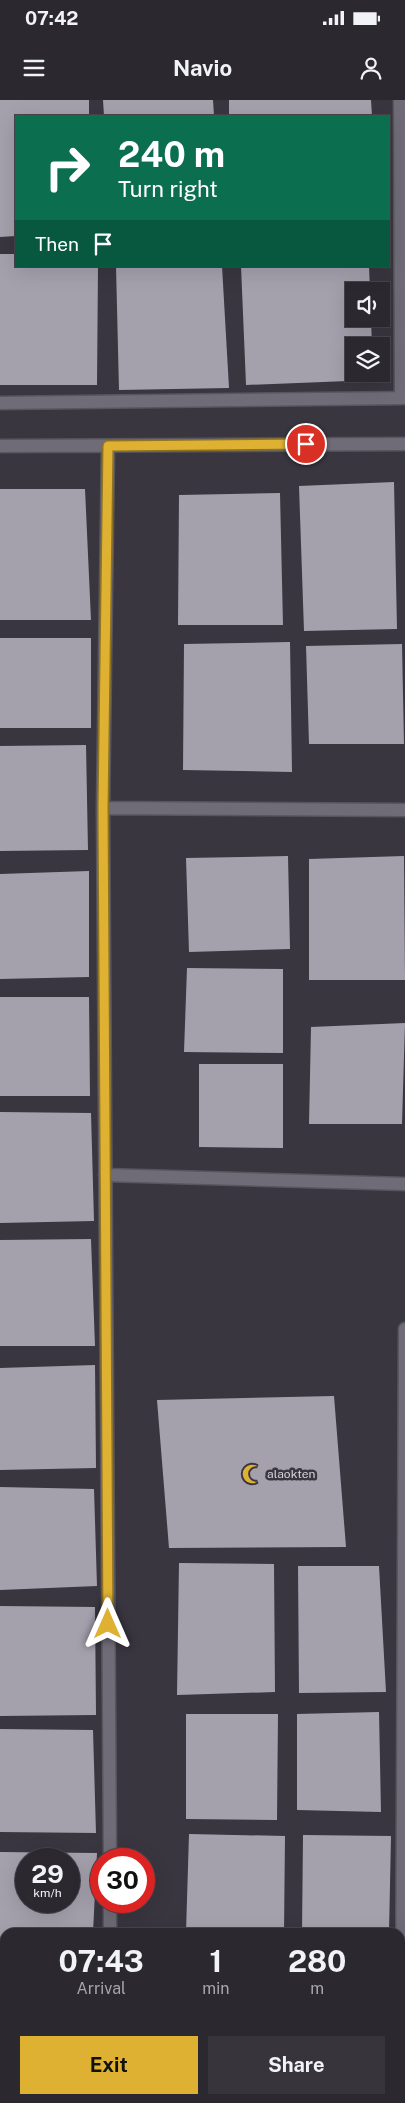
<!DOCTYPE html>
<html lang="en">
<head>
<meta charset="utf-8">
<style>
  :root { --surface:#2b2830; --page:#37343c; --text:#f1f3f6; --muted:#a6a6ab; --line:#47444c; --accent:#deb133 }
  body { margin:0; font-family:"Public Sans",sans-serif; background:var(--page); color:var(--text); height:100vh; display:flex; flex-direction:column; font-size:19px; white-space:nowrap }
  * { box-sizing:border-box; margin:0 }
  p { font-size:16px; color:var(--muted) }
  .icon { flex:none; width:28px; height:28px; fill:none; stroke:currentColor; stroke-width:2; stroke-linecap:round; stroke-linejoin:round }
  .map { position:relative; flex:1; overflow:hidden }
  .details { position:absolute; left:0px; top:1828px; width:405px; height:176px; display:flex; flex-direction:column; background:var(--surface); border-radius:15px 15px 0 0; box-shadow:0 5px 20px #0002,0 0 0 1px var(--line) }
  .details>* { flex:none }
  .hud { position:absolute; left:15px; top:15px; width:375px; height:152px; border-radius:0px; box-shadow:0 5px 20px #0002,0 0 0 1px var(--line); background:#0b6e4f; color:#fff; overflow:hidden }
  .controls { position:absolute; left:345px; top:182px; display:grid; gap:10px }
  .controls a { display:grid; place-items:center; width:45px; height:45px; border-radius:0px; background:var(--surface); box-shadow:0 5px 20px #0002,0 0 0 1px var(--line); font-size:25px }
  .speed { position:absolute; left:15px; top:1748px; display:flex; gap:10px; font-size:25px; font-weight:700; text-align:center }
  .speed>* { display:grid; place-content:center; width:65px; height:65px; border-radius:50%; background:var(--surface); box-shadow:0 5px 20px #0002,0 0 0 1px var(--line); line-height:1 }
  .speed small { font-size:12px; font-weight:400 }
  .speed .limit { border:8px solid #d22; background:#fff; color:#111 }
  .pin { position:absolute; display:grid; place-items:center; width:42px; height:42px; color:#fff; margin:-21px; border:2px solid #fff; border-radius:50%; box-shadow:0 1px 5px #0007 }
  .me { position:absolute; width:55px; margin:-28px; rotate:0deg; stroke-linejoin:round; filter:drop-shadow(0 0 4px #0008) }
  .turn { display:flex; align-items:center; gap:18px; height:105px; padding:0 20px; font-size:22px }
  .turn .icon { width:65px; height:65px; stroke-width:2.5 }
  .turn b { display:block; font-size:35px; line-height:42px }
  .then { display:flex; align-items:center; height:48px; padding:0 20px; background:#0003; gap:10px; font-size:19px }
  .eta { display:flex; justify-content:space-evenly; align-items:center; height:85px; text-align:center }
  .eta b { font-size:30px; font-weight:700; line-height:35px }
  .cta { display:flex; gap:10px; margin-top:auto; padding:10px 20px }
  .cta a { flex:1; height:58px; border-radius:0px; background:var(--accent); color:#111; font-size:20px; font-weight:700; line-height:58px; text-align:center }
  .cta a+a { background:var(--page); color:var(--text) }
  .status { display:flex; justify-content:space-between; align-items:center; height:35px; padding:0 25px; background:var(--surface); direction:ltr }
  .status svg { height:14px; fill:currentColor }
  header { display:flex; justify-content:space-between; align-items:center; height:65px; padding:0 20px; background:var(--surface); font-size:22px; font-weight:700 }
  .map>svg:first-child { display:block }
  .building { fill:#a4a1ad; fill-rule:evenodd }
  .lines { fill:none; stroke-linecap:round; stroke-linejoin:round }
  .street-casing { stroke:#57555d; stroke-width:15 }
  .street { stroke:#6f6c77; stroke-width:12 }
  .route-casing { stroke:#907321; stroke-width:12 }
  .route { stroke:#deb133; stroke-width:9 }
  .labels { text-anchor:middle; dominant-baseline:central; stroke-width:5; stroke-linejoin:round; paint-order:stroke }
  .poi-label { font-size:12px; fill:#d7d5db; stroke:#393640; text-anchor:start }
</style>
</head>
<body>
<div class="status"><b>07:42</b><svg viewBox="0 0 49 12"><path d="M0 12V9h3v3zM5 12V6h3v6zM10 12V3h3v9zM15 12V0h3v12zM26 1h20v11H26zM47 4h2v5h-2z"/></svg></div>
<header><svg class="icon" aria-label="menu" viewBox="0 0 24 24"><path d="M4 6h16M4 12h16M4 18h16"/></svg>Navio<svg class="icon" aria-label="person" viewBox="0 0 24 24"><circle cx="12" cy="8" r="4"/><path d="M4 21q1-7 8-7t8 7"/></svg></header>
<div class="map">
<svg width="405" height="2003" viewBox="0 0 405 2003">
  <rect width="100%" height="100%" fill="#393640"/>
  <path class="building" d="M 0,0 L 89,0 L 89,16 L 16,16 L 16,136 L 0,137 Z
    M 103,0 L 213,0 L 214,16 L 104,16 Z
    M 229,0 L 371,0 L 372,16 L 229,16 Z
    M 0,154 L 16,154 L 16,166 L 98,166 L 97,285 L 0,285 Z
    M 116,166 L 222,166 L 229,288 L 119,290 Z
    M 241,166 L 369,166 L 370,191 L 354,191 L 354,219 L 371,219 L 372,246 L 354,246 L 354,274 L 373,274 L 373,280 L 246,285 Z
    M 394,382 L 397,529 L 304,531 L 299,386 Z
    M 0,389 L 85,389 L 91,520 L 0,520 Z
    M 280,393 L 283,525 L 178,525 L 179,395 Z
    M 0,538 L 91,538 L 91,628 L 0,628 Z
    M 290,542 L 292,672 L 183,670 L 184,544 Z
    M 402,544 L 404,644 L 309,644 L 306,546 Z
    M 86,645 L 88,750 L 0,751 L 0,646 Z
    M 288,756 L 290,849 L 189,852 L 186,758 Z
    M 404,756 L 405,880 L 309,880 L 309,759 Z
    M 89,771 L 89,877 L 0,879 L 0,774 Z
    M 187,868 L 283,869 L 283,953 L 184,952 Z
    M 0,897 L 89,897 L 90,996 L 0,996 Z
    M 405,923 L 402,1024 L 309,1024 L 311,927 Z
    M 199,964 L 283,964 L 283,1048 L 199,1047 Z
    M 0,1012 L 91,1013 L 94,1121 L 0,1123 Z
    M 91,1139 L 95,1246 L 0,1246 L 0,1140 Z
    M 95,1265 L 96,1368 L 0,1370 L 0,1268 Z
    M 334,1296 L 346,1447 L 169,1448 L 157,1300 Z
    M 0,1387 L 94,1389 L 97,1486 L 0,1490 Z
    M 179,1463 L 274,1464 L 275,1592 L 177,1595 Z
    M 298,1466 L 379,1466 L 386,1592 L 299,1593 Z
    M 0,1506 L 95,1507 L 96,1615 L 0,1616 Z
    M 379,1612 L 381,1712 L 297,1710 L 297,1614 Z
    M 186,1614 L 278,1614 L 277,1720 L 186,1719 Z
    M 0,1629 L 93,1630 L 96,1733 L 0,1732 Z
    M 189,1734 L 285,1736 L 284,1832 L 186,1832 Z
    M 303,1735 L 391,1736 L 389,1832 L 302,1832 Z
    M 0,1752 L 97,1753 L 93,1832 L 5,1832 L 5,1861 L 0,1861 ZM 26,1759 L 69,1759 L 69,1801 L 26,1801 Z
    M 0,1920 L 5,1920 L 5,1999 L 18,1999 L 18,2003 L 0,2003 Z
    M 400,1962 L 405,1962 L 405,2003 L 352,2003 L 352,1999 L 400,1999 Z
    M 34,1999 L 127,1999 L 126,2003 L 33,2003 Z
    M 144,1999 L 229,1999 L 228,2003 L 144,2003 Z
    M 249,1999 L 328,1999 L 328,2003 L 249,2003 Z"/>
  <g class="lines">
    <defs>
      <path id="street" d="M 400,0 L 401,298
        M 0,303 L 405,298
        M 0,346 L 405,344
        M 108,346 L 103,708 L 110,1759
        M 103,708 L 405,710
        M 105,1075 L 405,1084
        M 110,1801 L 110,1832
        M 0,1883 L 5,1884
        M 402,1929 L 405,1229"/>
    </defs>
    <use href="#street" class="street-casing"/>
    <use href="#street" class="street"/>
  </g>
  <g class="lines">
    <defs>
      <path id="route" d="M 108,1524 L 103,708 L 108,346 L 306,344"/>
    </defs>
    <use href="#route" class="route-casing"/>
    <use href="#route" class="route"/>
  </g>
  <defs>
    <symbol id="mosque-bare" viewBox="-9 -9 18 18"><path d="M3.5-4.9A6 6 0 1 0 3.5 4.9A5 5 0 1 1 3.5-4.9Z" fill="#deb133" stroke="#393640" stroke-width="2.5" paint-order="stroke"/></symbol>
  </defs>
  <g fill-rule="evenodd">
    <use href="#mosque-bare" x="238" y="1360" width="28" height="28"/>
  </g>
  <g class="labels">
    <g class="poi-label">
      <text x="267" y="1374">alaokten</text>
    </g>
  </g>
</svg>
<div class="controls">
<a><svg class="icon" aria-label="sound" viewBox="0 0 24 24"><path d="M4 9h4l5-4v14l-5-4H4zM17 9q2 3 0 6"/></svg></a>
<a><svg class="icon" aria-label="layers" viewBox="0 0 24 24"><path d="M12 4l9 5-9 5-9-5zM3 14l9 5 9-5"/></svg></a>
</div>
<div class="speed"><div>29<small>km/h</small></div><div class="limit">30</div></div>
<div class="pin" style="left:306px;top:344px;background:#d93025"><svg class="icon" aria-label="arrive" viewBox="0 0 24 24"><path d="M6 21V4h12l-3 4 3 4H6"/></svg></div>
<svg class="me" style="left:108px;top:1524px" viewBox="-20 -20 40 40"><path d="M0-17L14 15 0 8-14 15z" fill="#deb133" stroke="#fff" stroke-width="4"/></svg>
<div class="hud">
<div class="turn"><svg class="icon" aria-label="right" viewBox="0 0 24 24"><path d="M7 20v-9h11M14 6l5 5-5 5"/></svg><div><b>240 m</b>Turn right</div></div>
<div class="then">Then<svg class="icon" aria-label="arrive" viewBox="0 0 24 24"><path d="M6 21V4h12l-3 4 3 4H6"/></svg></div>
</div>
<section class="details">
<div class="eta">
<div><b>07:43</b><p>Arrival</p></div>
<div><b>1</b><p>min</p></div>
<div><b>280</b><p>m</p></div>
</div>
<div class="cta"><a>Exit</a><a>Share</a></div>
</section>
</div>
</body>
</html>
